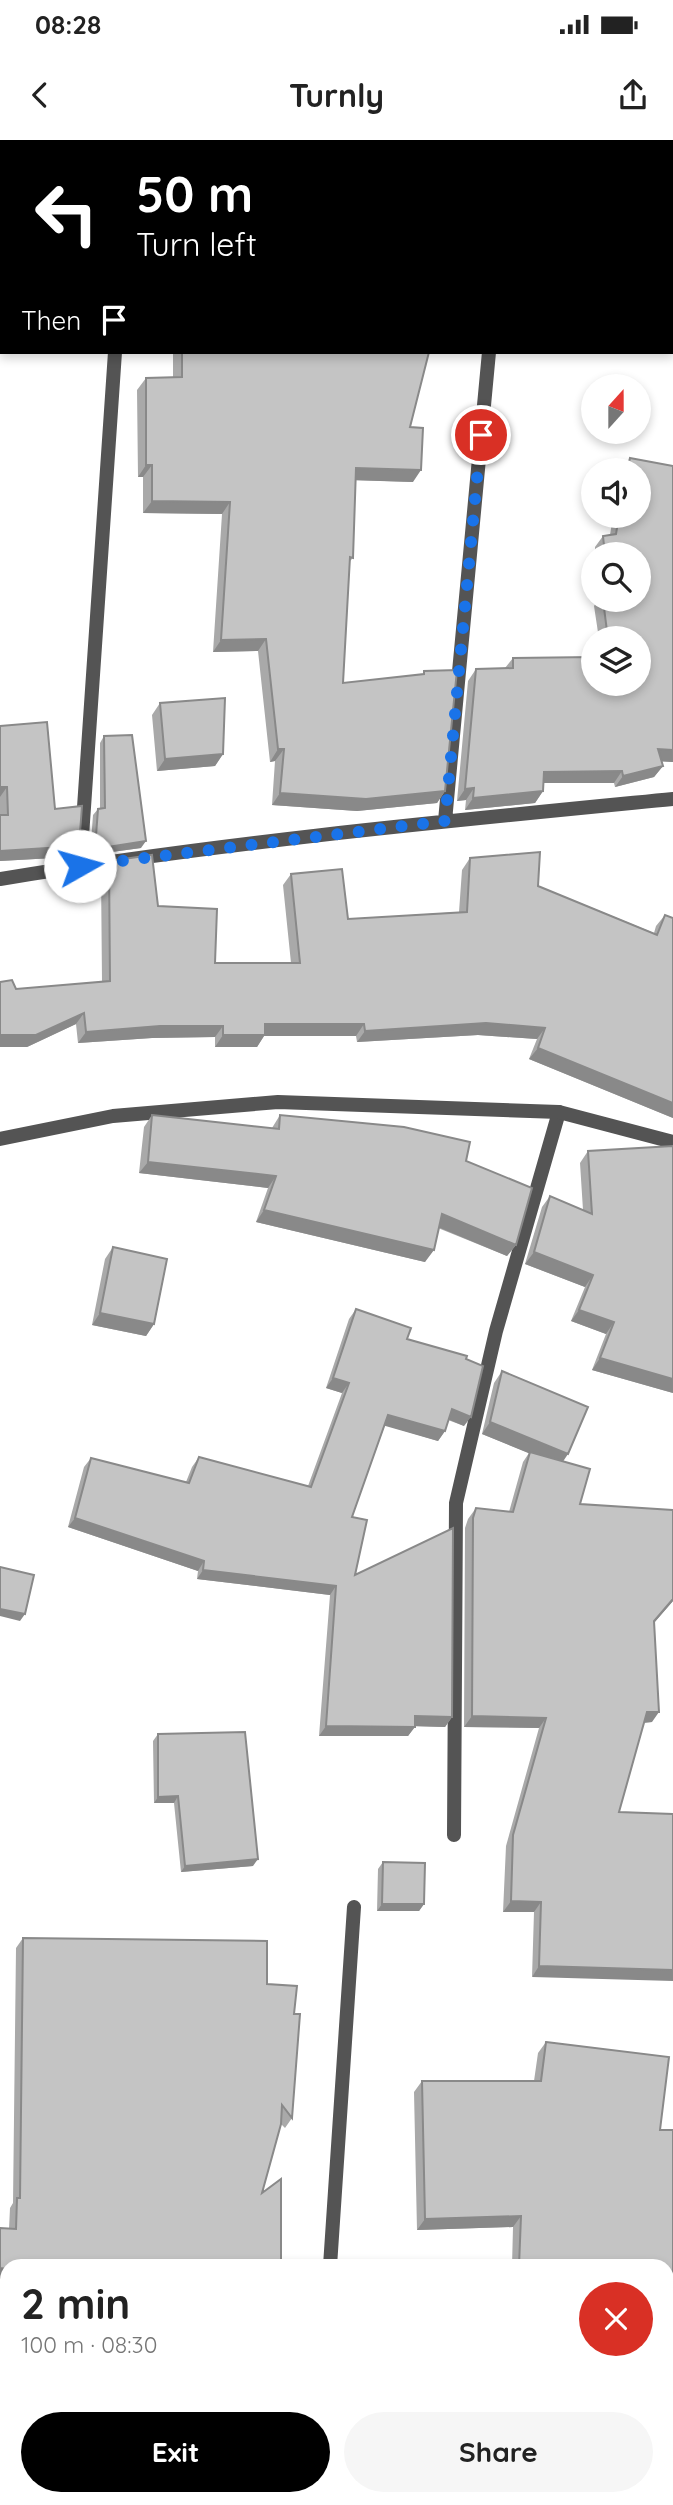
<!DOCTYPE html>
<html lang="en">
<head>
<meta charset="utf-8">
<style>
  :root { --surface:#fff; --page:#f6f6f6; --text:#222; --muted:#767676; --accent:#000 }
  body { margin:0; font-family:Quicksand,sans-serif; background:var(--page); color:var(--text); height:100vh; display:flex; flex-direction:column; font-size:26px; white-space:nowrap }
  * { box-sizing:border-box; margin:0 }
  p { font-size:23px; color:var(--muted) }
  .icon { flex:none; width:38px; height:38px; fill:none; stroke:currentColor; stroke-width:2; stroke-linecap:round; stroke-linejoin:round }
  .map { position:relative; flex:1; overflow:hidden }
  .sheet { position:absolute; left:0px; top:2119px; width:674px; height:247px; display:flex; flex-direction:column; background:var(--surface); border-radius:21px 21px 0 0; box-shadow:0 4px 10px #0003 }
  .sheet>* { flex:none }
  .hud { position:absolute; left:0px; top:0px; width:674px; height:214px; box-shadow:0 4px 10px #0003; background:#000; color:#fff; overflow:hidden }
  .needle { width:46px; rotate:21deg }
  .fabs { position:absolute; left:581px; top:234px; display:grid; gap:14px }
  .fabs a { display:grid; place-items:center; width:70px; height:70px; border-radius:50%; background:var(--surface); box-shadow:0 4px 10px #0003; font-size:35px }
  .pin { position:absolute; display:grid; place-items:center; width:60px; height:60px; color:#fff; margin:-30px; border:4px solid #fff; border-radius:50%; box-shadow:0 2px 7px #0007 }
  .me { position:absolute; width:77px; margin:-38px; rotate:83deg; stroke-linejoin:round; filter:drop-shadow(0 0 5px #0008) }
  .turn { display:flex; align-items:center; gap:24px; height:147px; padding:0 21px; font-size:32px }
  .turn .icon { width:91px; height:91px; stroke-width:2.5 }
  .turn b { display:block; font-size:49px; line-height:60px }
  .then { display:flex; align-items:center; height:66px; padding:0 21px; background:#0003; gap:14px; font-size:26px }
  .round { display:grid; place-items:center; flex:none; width:74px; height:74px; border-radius:37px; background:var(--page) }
  .summary { display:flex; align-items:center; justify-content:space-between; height:119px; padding:0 21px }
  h1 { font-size:42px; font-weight:700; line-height:52px }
  .action { display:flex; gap:14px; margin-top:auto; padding:14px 21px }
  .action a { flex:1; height:80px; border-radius:42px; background:var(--accent); color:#fff; font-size:28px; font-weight:700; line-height:80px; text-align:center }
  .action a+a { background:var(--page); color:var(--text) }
  .status { display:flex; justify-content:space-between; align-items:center; height:49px; padding:0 35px; background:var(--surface); direction:ltr }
  .status svg { height:19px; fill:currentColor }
  header { display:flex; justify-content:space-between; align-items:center; height:91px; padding:0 21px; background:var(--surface); font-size:32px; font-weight:700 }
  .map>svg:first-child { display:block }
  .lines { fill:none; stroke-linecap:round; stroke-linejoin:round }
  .minor { stroke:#545454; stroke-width:14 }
  .tertiary { stroke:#545454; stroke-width:14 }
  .wall { fill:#a9a9a9 }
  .shaded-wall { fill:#898989 }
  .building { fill:#c4c4c4; stroke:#898989; stroke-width:2 }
  .route { stroke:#1a73e8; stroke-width:12; stroke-dasharray:0 21.6 }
</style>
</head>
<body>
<div class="status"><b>08:28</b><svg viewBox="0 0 49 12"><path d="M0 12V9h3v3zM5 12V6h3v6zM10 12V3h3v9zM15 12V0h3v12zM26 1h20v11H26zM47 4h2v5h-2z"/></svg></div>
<header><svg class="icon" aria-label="back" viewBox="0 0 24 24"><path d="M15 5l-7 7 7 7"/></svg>Turnly<svg class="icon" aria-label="share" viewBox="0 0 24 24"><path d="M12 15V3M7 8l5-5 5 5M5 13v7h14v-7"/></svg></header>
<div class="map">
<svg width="673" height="2365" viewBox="0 0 673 2365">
  <rect width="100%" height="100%" fill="#fff"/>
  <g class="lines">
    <path class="minor" d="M 124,2 L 124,0
      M 508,2 L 508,0
      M 445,681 L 489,212
      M 80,726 L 115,212
      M 0,739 C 223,702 448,681 673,659
      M 454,1695 L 456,1363 L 496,1191 L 559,972
      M 330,2126 L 354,1767
      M 315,2365 L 315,2359"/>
    <path class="tertiary" d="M 0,999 L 113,976 L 278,962 L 559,972 L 673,1002"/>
  </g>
  <path class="wall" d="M 173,212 L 429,212 L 410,287 L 413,342 L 355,340 L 353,418 L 349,422 L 343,543 L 422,535 L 424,531 L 445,651 L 437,663 L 357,671 L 272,665 L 275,621 L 270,622 L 258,511 L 213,512 L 222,374 L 143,373 L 143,337 L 138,337 L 137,250 L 146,238 L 173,237 Z
    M 630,318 L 673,326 L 673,622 L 662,621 L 663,626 L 654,637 L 615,647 L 614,643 L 544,643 L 543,651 L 535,663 L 465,670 L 466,660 L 457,661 L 468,541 L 476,529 L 505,528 L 513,518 L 593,517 L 593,544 L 639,544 L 639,499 L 599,499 L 594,466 L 598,460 L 639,460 L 639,415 L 595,415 L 595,407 L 603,396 L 610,395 L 613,376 L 639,376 L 639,331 L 621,331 Z
    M 160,563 L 223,614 L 215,626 L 157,631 L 152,575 Z
    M 0,586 L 79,706 L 71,717 L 0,721 Z
    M 104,596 L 141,708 L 90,715 L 93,675 L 98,669 L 100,668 L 100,603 Z
    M 470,718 L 654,793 L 656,786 L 665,775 L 673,978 L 529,919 L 537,899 L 478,895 L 357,902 L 356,896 L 264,896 L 257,907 L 215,907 L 215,897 L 152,898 L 78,903 L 76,884 L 27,907 L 0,907 L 16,849 L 102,842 L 101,733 L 109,721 L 158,766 L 215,823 L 291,823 L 283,745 L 291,734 L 348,779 L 459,772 L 462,730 Z
    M 152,975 L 272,988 L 280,975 L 466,1021 L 516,1105 L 507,1116 L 438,1088 L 425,1122 L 256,1082 L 268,1048 L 139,1033 L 144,987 Z
    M 588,1011 L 673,1253 L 592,1230 L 606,1194 L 571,1181 L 585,1147 L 525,1124 L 542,1067 L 550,1056 L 583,1070 L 580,1023 Z
    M 113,1107 L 154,1184 L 146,1196 L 92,1185 L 105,1119 Z
    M 356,1169 L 407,1199 L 466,1219 L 464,1286 L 448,1280 L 445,1291 L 438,1301 L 385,1285 L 352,1377 L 355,1435 L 452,1577 L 445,1587 L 415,1586 L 408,1596 L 319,1596 L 330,1455 L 197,1439 L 198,1431 L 68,1387 L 84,1327 L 91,1318 L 186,1342 L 192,1327 L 199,1317 L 308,1346 L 342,1253 L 326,1248 L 349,1179 Z
    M 502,1231 L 563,1321 L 580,1364 L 673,1370 L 673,1461 L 654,1483 L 652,1582 L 644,1583 L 619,1672 L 673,1674 L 532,1837 L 534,1772 L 503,1772 L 506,1706 L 539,1588 L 464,1587 L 465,1388 L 468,1379 L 476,1368 L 509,1372 L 523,1322 L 529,1313 L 482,1294 L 494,1243 Z
    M 158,1594 L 253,1726 L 181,1732 L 174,1663 L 154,1663 L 153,1601 Z
    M 383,1722 L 424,1764 L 419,1771 L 377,1771 L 378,1729 Z
    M 23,1798 L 267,1844 L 294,1874 L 292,1978 L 285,1988 L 281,1984 L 262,2053 L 281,2126 L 7,2126 L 7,2139 L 0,2139 L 0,2088 L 9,2089 L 10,2068 L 13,2063 L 16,1808 Z
    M 546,1902 L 660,1990 L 671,2206 L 667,2206 L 667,2126 L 512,2126 L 513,2087 L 417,2090 L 414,1952 L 422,1941 L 534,1941 L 538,1913 Z
    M 342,2359 L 452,2359 L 452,2365 L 342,2365 Z
    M 489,2359 L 571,2359 L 576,2365 L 494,2365 Z"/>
  <path class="shaded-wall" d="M 0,185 L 2,185 L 2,196 L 0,196 Z
    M 146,325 L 152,325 L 143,337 L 138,337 Z
    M 356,328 L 421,330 L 413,342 L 347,340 Z
    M 152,361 L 230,362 L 222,374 L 143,373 Z
    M 266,499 L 258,511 L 213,512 L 221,500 Z
    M 278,609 L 284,609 L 275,621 L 270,622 Z
    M 658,609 L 673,610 L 673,622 L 650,621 Z
    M 223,614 L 215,626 L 157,631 L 165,619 Z
    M 663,626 L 654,637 L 615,647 L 623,636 Z
    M 622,631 L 614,643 L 536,643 L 544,632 Z
    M 0,647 L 7,647 L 0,657 Z
    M 474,648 L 466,660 L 457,661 L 465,649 Z
    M 445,651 L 437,663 L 357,671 L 272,665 L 280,653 Z
    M 543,651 L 535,663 L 465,670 L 473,658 Z
    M 146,701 L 141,708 L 90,715 L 95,709 Z
    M 79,706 L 71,717 L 0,721 L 0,711 Z
    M 84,873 L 76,884 L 27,907 L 0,907 L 0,895 Z
    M 486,883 L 545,888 L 537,899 L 478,895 L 357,902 L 365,891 Z
    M 265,884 L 364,884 L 356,896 L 264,896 L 257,907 L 215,907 L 223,895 Z
    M 160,886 L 223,886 L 215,897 L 152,898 L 78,903 L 86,892 Z
    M 538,908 L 673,963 L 673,978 L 529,919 Z
    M 148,1022 L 276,1036 L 268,1048 L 139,1033 Z
    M 264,1070 L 434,1110 L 425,1122 L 256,1082 Z
    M 442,1074 L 516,1105 L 507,1116 L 433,1085 Z
    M 534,1112 L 593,1135 L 585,1147 L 525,1124 Z
    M 579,1170 L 614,1182 L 606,1194 L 571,1181 Z
    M 100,1173 L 154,1184 L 146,1196 L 92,1185 Z
    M 600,1218 L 673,1239 L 673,1253 L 592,1230 Z
    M 333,1238 L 349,1243 L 342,1253 L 326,1248 Z
    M 452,1269 L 471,1277 L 464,1286 L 445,1278 Z
    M 388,1275 L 445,1291 L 438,1301 L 382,1285 Z
    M 490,1282 L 568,1314 L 560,1326 L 482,1294 Z
    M 75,1378 L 204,1421 L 198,1431 L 68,1387 Z
    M 203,1430 L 336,1446 L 330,1455 L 197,1439 Z
    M 673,1459 L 673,1461 L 646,1492 L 654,1481 Z
    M 0,1469 L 25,1474 L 20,1481 L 0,1476 Z
    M 647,1572 L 659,1572 L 652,1582 L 639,1583 Z
    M 415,1576 L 452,1577 L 445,1587 L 408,1586 Z
    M 472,1576 L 546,1578 L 539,1588 L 464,1587 Z
    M 326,1586 L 415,1587 L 408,1596 L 319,1596 Z
    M 178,1656 L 174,1663 L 154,1663 L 158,1657 Z
    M 258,1719 L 253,1726 L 181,1732 L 185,1726 Z
    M 511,1761 L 541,1762 L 534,1772 L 503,1772 Z
    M 382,1764 L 424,1764 L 419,1771 L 377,1771 Z
    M 539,1826 L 673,1830 L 673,1841 L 532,1837 Z
    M 521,2076 L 513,2087 L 417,2090 L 425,2079 Z
    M 0,2128 L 7,2129 L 7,2139 L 0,2139 Z
    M 667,2195 L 673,2195 L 673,2204 L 671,2206 L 667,2206 Z
    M 348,2359 L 395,2359 L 391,2365 L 344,2365 Z"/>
  <path class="building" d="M 330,0 L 466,0 L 466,2 L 330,2 Z
    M 595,0 L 631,0 L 634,2 L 587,2 Z
    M 672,21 L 673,22 L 673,153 L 672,153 Z
    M 0,125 L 2,125 L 2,185 L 0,185 Z
    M 182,212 L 429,212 L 410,287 L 423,288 L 421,330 L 356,328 L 353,418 L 350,417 L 343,543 L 424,534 L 424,531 L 457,530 L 445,651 L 366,659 L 280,653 L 284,609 L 278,609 L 266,499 L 221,500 L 230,362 L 152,361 L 152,325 L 146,325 L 146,238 L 182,237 Z
    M 630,318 L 673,326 L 673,610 L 658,609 L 663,626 L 623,636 L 622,631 L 544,632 L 543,651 L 473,658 L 474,648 L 465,649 L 476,529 L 513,528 L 513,518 L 593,517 L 593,544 L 639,544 L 639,499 L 608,499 L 603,460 L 639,460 L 639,415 L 605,415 L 603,396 L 616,394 L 619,376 L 639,376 L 639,331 L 627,331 Z
    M 225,558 L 223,614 L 165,619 L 160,563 Z
    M 47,582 L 55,669 L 82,666 L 79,706 L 0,711 L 0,675 L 8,675 L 7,647 L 0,647 L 0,586 Z
    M 132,595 L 146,701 L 95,709 L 98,669 L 105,668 L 104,596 Z
    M 540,712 L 538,746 L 657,795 L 665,775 L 673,778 L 673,963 L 538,908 L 545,888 L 486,883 L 365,891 L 364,884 L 265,884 L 265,895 L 223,895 L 223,886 L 160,886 L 86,892 L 84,873 L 36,895 L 0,895 L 0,842 L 12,840 L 16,849 L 110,841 L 109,721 L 152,715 L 158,766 L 217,769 L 215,823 L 300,823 L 291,734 L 342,729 L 348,779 L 467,772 L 470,718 Z
    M 152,975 L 279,989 L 280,975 L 404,987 L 470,1002 L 466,1021 L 532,1048 L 516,1105 L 442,1074 L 434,1110 L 264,1070 L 276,1036 L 148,1022 Z
    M 673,1006 L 673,1239 L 600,1218 L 614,1182 L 579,1170 L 593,1135 L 534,1112 L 550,1056 L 592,1074 L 588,1011 Z
    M 113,1107 L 167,1119 L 154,1184 L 100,1173 Z
    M 356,1169 L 411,1188 L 407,1199 L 467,1216 L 466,1219 L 483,1226 L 471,1277 L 452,1269 L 445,1291 L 388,1275 L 352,1377 L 367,1380 L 355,1435 L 453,1388 L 452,1577 L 415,1576 L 415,1587 L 326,1586 L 336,1446 L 203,1430 L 204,1421 L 75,1378 L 91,1318 L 189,1343 L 199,1317 L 311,1347 L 349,1243 L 333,1238 Z
    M 502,1231 L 588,1267 L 568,1314 L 490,1282 Z
    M 530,1312 L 590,1329 L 580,1364 L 673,1370 L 673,1459 L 654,1481 L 659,1572 L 647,1572 L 619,1672 L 673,1674 L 673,1830 L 539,1826 L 541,1762 L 511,1761 L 513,1695 L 546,1578 L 472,1576 L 473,1378 L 476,1368 L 513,1372 Z
    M 0,1427 L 34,1435 L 25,1474 L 0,1469 Z
    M 245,1592 L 258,1719 L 185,1726 L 178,1656 L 158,1657 L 158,1594 Z
    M 383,1722 L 425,1723 L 424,1764 L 382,1764 Z
    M 23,1798 L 267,1801 L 267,1844 L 297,1846 L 294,1874 L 300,1874 L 292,1978 L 282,1965 L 281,1984 L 262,2053 L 281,2039 L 281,2126 L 7,2126 L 7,2129 L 0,2128 L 0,2088 L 16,2089 L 17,2058 L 20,2058 Z
    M 546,1902 L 669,1917 L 660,1990 L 673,1990 L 673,2195 L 667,2195 L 667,2126 L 519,2126 L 521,2076 L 425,2079 L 422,1941 L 541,1941 Z
    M 397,2359 L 452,2359 L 452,2365 L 397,2365 Z
    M 506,2359 L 571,2359 L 576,2365 L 511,2365 Z"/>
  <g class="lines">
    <path class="route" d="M 80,726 L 445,681 L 481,295"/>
  </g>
</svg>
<div class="fabs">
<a><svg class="needle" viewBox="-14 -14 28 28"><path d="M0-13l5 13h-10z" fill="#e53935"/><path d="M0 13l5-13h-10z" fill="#767676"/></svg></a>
<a><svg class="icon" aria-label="sound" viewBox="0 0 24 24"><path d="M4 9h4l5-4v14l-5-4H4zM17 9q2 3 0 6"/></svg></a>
<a><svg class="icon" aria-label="search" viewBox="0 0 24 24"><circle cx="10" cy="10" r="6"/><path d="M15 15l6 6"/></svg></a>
<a><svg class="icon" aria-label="layers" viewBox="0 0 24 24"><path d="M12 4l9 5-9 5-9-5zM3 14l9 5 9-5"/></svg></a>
</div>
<div class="pin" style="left:481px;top:295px;background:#d93025"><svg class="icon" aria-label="arrive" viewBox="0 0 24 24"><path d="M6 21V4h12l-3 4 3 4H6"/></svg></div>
<svg class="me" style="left:80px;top:726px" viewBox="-20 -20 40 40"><circle r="19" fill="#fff"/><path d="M0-13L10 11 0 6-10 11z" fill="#1a73e8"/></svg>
<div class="hud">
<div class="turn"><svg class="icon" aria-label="left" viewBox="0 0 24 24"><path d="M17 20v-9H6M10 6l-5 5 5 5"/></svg><div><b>50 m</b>Turn left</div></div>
<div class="then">Then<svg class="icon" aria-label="arrive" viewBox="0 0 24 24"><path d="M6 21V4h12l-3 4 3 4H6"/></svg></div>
</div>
<section class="sheet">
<div class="summary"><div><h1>2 min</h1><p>100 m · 08:30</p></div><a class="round" style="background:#d93025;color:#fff"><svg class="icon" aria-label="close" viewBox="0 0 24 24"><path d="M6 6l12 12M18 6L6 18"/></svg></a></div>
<div class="action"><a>Exit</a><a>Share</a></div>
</section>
</div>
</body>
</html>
